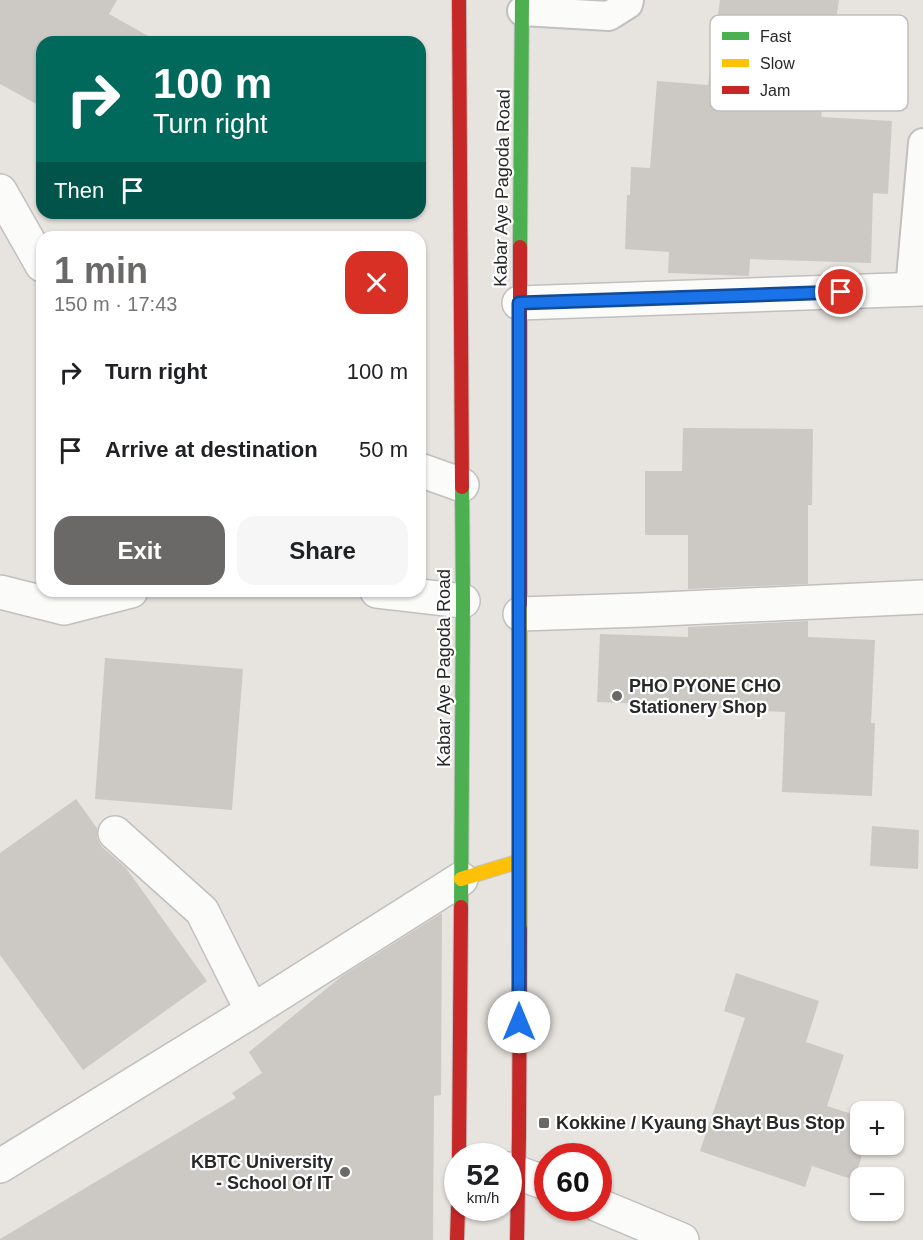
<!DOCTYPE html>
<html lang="en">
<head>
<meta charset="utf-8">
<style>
  :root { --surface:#fff; --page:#f6f6f6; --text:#202124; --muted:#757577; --accent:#6b6968 }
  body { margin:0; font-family:Helvetica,sans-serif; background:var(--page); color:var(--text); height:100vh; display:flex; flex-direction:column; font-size:22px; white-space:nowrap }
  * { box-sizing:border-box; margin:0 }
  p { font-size:20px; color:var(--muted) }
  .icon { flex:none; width:33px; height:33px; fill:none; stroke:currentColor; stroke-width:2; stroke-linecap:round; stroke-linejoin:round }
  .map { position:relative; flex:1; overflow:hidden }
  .details { position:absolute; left:36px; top:231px; width:390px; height:366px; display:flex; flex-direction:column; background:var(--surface); border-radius:18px; box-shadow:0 2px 4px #0004 }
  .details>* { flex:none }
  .guide { position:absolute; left:36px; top:36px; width:390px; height:183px; border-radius:18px; box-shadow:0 2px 4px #0004; background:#00695c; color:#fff; overflow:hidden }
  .buttons { position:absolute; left:850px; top:1101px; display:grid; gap:12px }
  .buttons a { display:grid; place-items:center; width:54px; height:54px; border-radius:12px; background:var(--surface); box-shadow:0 2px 4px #0004; font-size:30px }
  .speed { position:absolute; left:444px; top:1143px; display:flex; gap:12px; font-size:30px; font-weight:700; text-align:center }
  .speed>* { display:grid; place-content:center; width:78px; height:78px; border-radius:50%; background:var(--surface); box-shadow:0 2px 4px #0004; line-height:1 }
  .speed small { font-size:15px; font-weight:400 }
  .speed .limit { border:9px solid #d22; background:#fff; color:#111 }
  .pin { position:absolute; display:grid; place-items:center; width:51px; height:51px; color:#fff; margin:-26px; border:3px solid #fff; border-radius:50%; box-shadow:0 2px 6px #0007 }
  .me { position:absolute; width:66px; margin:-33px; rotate:0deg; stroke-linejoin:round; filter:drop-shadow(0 0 4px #0008) }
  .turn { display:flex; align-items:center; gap:21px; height:126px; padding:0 18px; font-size:27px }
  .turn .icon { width:78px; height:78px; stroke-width:2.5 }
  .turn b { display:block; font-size:42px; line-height:51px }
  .then { display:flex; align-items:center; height:57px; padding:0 18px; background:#0003; gap:12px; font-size:22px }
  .round { display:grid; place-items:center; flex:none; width:63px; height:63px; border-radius:18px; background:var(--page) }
  .head { display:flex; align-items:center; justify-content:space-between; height:102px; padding:0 18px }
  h1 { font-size:36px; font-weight:600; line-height:45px; color:var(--accent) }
  .primary-button { display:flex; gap:12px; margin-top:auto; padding:12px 18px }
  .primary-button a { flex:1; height:69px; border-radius:18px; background:var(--accent); color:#fff; font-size:24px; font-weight:600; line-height:69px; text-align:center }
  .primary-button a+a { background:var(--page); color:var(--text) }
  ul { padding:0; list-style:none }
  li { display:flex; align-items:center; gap:18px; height:78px; padding:0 18px }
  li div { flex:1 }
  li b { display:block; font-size:22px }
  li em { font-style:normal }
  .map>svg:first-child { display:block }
  .building { fill:#ccc9c5 }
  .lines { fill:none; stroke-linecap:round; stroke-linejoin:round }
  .lane-casing { stroke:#c1bfbf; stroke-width:32 }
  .street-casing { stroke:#c1bfbf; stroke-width:36 }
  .fast-casing { stroke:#c3c2c0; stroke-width:16 }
  .slow-casing { stroke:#c3c2c0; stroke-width:16 }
  .jam-casing { stroke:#c3c2c0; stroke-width:16 }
  .lane { stroke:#fbfbfa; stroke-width:28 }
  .street { stroke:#fbfbfa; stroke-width:33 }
  .fast { stroke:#4caf50; stroke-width:14 }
  .slow { stroke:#ffc107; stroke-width:14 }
  .jam { stroke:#c62828; stroke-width:14 }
  .route-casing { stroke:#114b97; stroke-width:15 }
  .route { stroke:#1a73e8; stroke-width:10 }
  .poi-dot { fill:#6b6968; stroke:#fff; stroke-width:2 }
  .labels { text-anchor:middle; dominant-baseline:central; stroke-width:4.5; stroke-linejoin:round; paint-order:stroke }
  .street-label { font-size:18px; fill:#282828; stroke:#fff }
  .poi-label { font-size:18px; font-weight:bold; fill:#282828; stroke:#fff; text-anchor:start }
  .key { fill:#fff; stroke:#bebebe; stroke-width:1.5 }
  .key-label { font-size:16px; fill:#282828 }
</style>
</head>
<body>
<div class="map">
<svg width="923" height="1240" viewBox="0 0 923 1240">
  <rect width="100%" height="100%" fill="#e7e3de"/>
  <path class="building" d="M 0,0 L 117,0 L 109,14 L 159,42 L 42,42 L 42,107 L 0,84 Z
    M 720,0 L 839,0 L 821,117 L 892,121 L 888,194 L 873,193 L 871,263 L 750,259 L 749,276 L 668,273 L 669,252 L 625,249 L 627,195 L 630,195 L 631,167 L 650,168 L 657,81 L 708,85 Z
    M 683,428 L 813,429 L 812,505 L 808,505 L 808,584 L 688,589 L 688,535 L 645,535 L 645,471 L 682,471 Z
    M 808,621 L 808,637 L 875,640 L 871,723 L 875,723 L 872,796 L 782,792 L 785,712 L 697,708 L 697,706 L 597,702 L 600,634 L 688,637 L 688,627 Z
    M 105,658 L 243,669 L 232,810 L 95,799 Z
    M 76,799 L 97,828 L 97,838 L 102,847 L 126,868 L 207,981 L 83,1070 L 0,955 L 0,853 Z
    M 872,826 L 919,830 L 918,869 L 870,866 Z
    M 442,913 L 441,1095 L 434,1096 L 433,1240 L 0,1240 L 0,1239 L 236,1098 L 232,1093 L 262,1073 L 249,1052 L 342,976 Z
    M 736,973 L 819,1001 L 806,1042 L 844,1055 L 827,1106 L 861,1117 L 861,1159 L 854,1180 L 812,1166 L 805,1187 L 700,1151 L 745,1018 L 724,1011 Z"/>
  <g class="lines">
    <defs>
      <path id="lane" d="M 522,11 L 609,16 L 628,4 L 629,0
        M 910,290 L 923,143"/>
      <path id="street" d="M 0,191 L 42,265
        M 519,303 L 923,289
        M 420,470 L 462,485
        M 377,591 L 463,601
        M 0,592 L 64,608 L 131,591
        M 520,614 L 641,610 L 923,597
        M 115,833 L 202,911 L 252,1011
        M 0,1166 L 252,1011 L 461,879
        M 508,1169 L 548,1184
        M 598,1205 L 682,1240"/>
      <path id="fast" d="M 520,247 L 522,0
        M 461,907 L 463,601 L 462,487"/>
      <path id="slow" d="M 461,879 L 520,861
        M 520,929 L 520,604"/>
      <path id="jam" d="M 459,0 L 462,487
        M 520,247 L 520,604
        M 459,1156 L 461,907
        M 457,1240 L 458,1208
        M 517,1240 L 519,1137 L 520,929"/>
    </defs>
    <use href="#lane" class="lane-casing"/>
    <use href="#street" class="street-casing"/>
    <use href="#fast" class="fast-casing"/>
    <use href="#slow" class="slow-casing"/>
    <use href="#jam" class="jam-casing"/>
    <use href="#lane" class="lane"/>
    <use href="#street" class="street"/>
    <use href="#fast" class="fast"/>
    <use href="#slow" class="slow"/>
    <use href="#jam" class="jam"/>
  </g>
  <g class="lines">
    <defs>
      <path id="route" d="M 519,1022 L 519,303 L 841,292"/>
    </defs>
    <use href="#route" class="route-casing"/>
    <use href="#route" class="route"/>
  </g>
  <g class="poi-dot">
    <circle cx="617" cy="696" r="6"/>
    <rect x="538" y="1117" width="12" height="12" rx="3"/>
    <circle cx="345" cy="1172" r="6"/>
  </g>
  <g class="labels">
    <g class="street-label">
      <text transform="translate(502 188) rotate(-89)">Kabar Aye Pagoda Road</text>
      <text transform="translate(444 668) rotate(-90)">Kabar Aye Pagoda Road</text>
    </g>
    <g class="poi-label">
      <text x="629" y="686">PHO PYONE CHO<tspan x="629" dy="21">Stationery Shop</tspan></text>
      <text x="556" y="1123">Kokkine / Kyaung Shayt Bus Stop</text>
      <text x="333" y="1162" text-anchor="end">KBTC University<tspan x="333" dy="21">- School Of IT</tspan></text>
    </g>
  </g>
  <rect x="710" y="15" width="198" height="96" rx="9" class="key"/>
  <rect x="722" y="32" width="27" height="8" fill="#4caf50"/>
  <rect x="722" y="59" width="27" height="8" fill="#ffc107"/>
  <rect x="722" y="86" width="27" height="8" fill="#c62828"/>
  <g class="key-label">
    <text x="760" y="42">Fast</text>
    <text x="760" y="69">Slow</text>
    <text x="760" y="96">Jam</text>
  </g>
</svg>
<div class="buttons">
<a>+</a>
<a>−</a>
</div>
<div class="speed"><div>52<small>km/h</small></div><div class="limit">60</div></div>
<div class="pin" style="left:841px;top:292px;background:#d93025"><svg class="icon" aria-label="arrive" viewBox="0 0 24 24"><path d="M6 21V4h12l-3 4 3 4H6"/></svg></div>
<svg class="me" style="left:519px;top:1022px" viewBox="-20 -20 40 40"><circle r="19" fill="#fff"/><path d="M0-13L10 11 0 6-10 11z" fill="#1a73e8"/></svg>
<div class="guide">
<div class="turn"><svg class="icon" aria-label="right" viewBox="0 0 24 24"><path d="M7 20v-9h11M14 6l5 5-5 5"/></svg><div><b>100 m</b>Turn right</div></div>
<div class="then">Then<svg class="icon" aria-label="arrive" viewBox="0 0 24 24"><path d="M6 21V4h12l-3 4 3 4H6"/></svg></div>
</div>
<section class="details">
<div class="head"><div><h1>1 min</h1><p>150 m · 17:43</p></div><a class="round" style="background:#d93025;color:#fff"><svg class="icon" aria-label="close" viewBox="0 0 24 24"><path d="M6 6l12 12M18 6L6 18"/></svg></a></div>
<ul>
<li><svg class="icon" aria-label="right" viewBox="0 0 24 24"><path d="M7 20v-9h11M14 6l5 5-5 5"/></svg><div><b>Turn right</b></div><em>100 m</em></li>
<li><svg class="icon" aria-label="arrive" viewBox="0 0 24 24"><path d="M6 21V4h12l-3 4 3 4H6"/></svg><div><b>Arrive at destination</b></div><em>50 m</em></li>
</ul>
<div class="primary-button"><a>Exit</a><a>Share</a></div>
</section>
</div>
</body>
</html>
